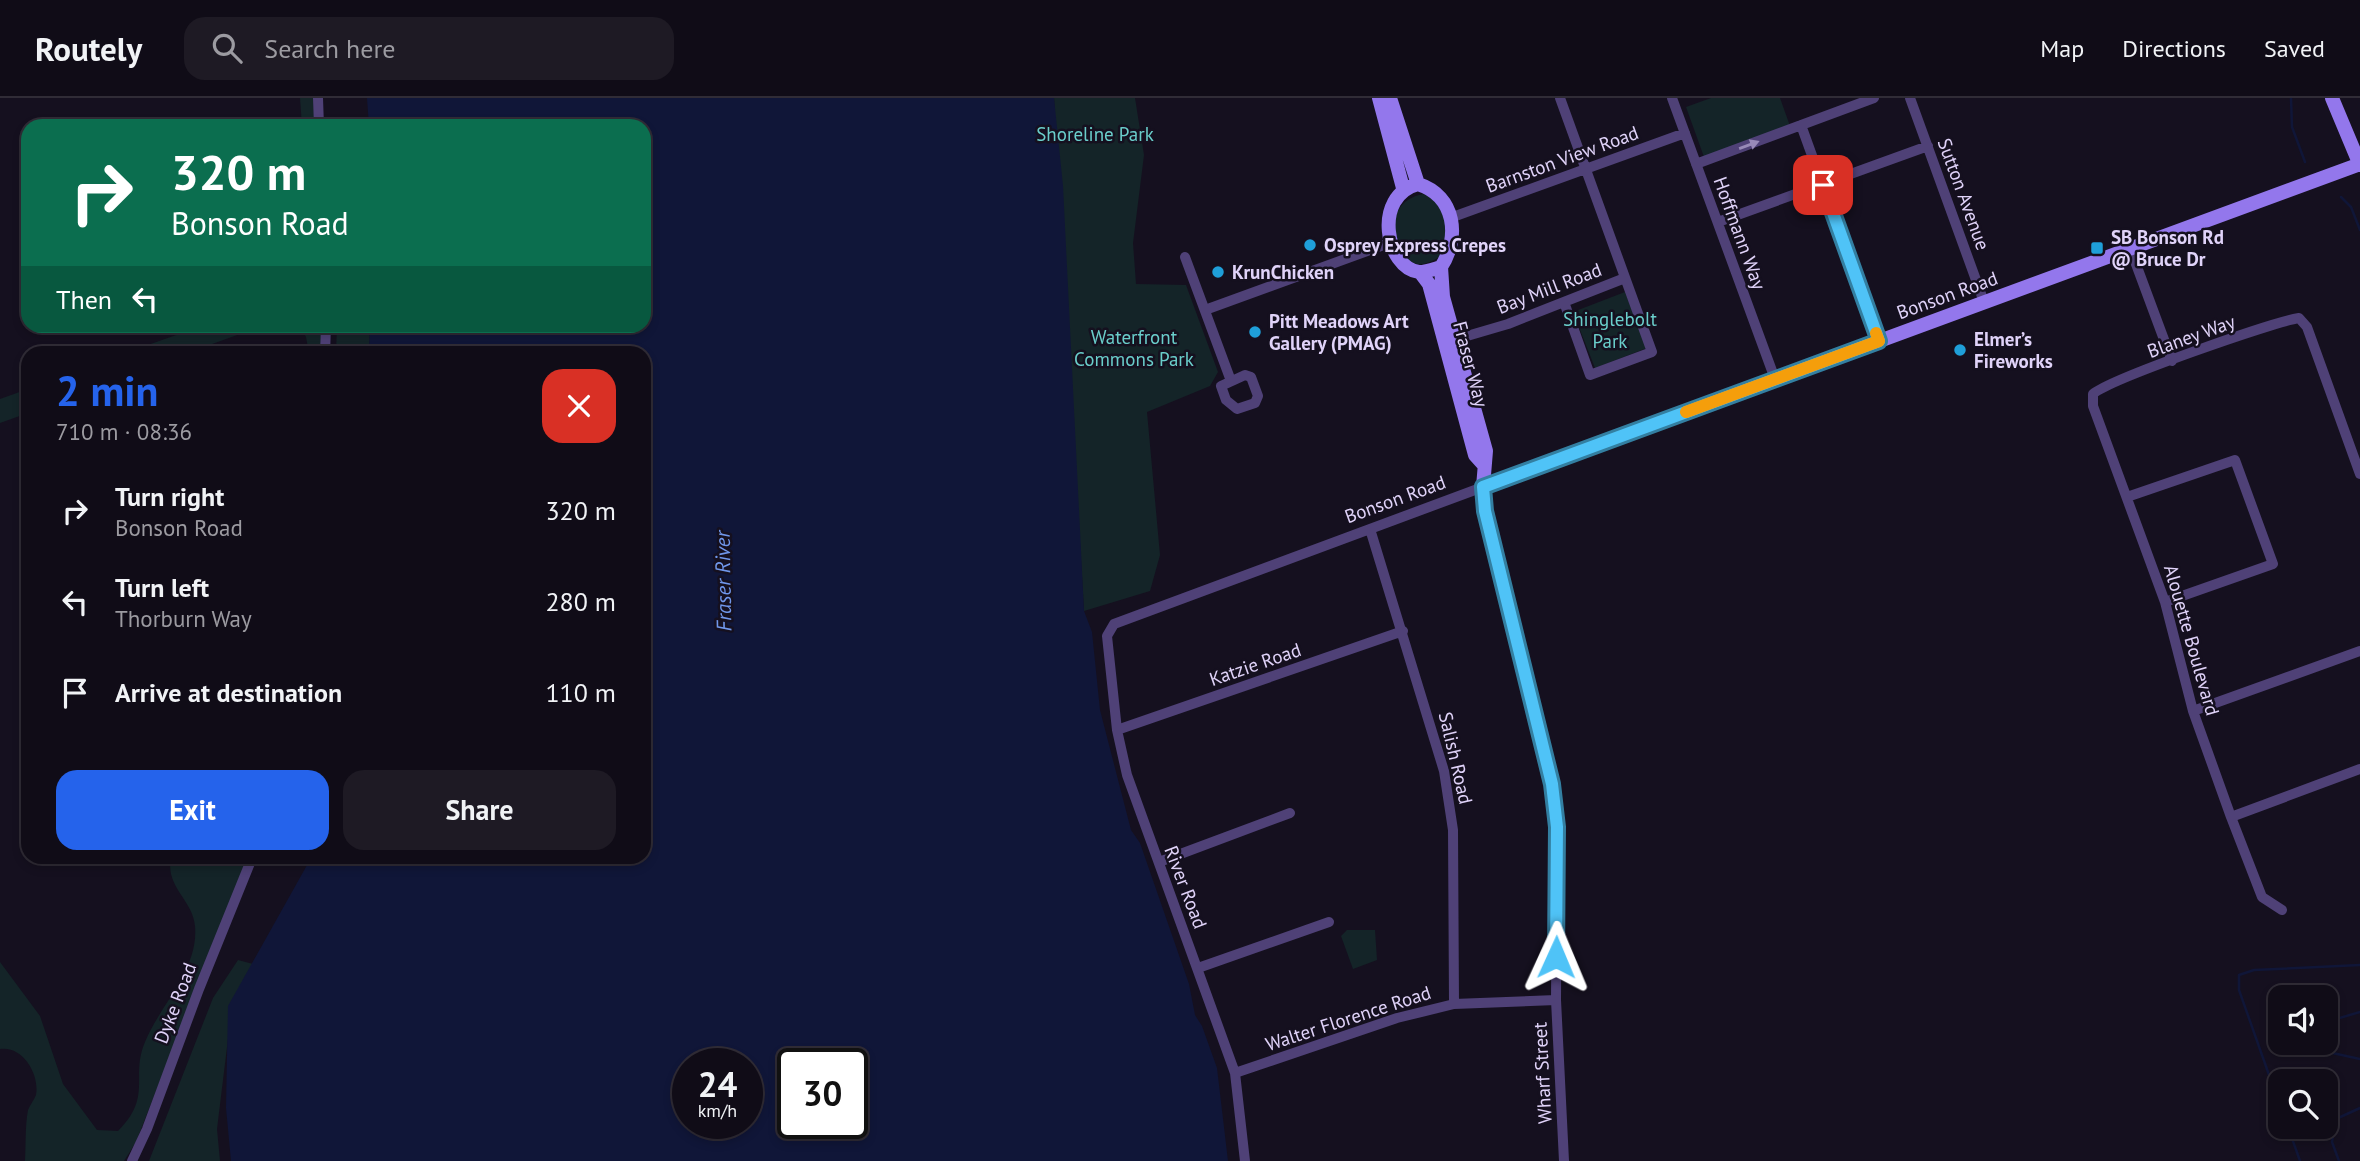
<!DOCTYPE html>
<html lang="en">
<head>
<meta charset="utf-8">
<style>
  :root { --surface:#100c17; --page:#1e1a24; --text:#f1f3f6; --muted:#9c9ba1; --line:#302c36; --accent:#2563eb }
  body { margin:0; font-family:"PT Sans",sans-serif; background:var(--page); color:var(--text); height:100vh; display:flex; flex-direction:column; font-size:26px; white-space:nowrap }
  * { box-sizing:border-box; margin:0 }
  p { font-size:23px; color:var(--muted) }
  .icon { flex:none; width:38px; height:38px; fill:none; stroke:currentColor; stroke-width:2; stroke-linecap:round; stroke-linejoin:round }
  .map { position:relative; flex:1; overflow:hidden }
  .drawer { position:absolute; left:21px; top:248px; width:630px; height:518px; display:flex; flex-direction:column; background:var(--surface); border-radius:21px; box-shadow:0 4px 10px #0003,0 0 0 2px var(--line) }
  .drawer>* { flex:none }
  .hud { position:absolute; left:21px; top:21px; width:630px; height:214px; border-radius:21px; box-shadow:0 4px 10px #0003,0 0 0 2px var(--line); background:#0b6e4f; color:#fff; overflow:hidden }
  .buttons { position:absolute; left:2268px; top:887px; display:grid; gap:14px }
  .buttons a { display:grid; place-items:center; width:70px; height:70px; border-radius:14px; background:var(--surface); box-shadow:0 4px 10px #0003,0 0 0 2px var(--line); font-size:35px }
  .speed { position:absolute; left:672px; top:950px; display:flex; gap:14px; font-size:35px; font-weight:700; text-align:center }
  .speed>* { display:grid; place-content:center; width:91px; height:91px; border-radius:50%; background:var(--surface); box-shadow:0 4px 10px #0003,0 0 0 2px var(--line); line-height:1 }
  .speed small { font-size:18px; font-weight:400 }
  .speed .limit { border:4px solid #111; border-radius:10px; background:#fff; color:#111 }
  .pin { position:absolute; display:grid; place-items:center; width:60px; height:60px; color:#fff; margin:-30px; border-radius:14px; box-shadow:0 4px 10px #0006 }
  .me { position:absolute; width:77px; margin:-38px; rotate:1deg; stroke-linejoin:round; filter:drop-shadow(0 0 5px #0008) }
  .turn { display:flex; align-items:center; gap:24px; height:147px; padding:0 35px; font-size:32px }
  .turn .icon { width:91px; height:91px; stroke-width:2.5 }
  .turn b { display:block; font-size:49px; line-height:60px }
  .then { display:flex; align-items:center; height:66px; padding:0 35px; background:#0003; gap:14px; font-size:26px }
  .round { display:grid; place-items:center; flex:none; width:74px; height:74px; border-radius:21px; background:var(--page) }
  .summary { display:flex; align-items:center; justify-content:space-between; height:119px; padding:0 35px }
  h1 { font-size:42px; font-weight:700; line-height:52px; color:var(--accent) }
  .action { display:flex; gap:14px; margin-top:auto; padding:14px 35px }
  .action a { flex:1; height:80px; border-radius:21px; background:var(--accent); color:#fff; font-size:28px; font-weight:700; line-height:80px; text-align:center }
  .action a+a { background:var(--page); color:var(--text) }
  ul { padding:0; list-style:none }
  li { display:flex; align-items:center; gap:21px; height:91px; padding:0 35px }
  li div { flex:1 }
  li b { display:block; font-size:26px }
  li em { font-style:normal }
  header { display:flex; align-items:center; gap:42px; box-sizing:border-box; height:98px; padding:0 35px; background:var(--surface); border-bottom:2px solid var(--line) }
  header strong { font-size:33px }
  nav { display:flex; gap:38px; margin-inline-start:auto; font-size:24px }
  .search { width:490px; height:63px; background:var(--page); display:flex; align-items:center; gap:18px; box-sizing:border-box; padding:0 24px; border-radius:21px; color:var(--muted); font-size:26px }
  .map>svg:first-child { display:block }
  .green { fill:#142428 }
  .water { fill:#101638; fill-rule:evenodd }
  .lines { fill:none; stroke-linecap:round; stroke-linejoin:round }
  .stream { stroke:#101638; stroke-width:2.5 }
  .street { stroke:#4f4177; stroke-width:10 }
  .secondary { stroke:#9377ec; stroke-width:14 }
  .oneway { fill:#988ab8 }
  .route-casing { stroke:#337fa1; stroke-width:18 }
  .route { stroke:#4fc3f7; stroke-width:12 }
  .slow { stroke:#f59e0b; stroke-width:12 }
  .poi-dot { fill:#1f9fd9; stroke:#15101f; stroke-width:2.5 }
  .labels { text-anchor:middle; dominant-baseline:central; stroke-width:5; stroke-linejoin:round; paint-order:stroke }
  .park-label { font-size:19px; fill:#6acecb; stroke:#15101f }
  .street-label { font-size:19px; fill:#e0d3f9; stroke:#15101f }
  .poi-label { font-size:19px; font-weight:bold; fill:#e0d3f9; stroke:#15101f; text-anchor:start }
  .water-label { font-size:21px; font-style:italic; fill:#7097eb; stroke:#15101f }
</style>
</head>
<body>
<header>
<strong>Routely</strong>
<div class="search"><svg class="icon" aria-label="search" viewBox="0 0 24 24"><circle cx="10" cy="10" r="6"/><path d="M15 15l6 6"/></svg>Search here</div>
<nav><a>Map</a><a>Directions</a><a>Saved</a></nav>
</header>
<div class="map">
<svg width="2360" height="1063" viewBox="0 0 2360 1063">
  <rect width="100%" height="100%" fill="#15101f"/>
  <path class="green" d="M 300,0 L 313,0 L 315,28 L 302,28 Z
    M 1054,0 L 1135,0 L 1144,57 L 1133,145 L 1136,186 L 1186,187 L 1218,274 L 1210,288 L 1147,314 L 1160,457 L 1150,493 L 1084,513 Z
    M 1711,0 L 1780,0 L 1790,28 L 1704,59 L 1686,9 Z
    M 1423,96 C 1450,105 1449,138 1439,159 C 1433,163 1425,167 1418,166 C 1397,165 1375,106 1423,96 Z
    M 1625,194 L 1647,250 L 1595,270 L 1573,214 Z
    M 202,228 L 262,228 L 187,255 L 125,255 Z
    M 300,228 L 322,228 L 321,255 L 309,255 L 306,239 Z
    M 337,228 L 370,228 L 369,255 L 336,255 Z
    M 28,291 L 28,315 L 0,325 L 0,301 Z
    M 171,760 L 204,760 L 210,766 C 224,765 233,760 247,760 L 136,1044 L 124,1063 L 25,1063 C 26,1047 25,1028 28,1012 C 30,1007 34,1002 36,997 C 40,976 22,947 0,951 L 0,864 L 40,918 L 63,986 L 97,1032 L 118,1033 C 153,998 130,979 145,944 C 160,907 199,871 195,828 C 193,802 165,789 171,760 Z
    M 1347,832 L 1375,832 L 1377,862 L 1353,871 L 1341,838 Z
    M 238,862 L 253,866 L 228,941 L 217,1031 L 220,1063 L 149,1063 L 213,900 Z"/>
  <path class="water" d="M 367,0 L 1054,0 L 1063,88 L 1084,513 L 1092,534 L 1100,612 L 1131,732 L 1140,745 L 1189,886 L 1195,917 L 1202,928 L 1217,970 L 1228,1063 L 231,1063 L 226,1010 L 228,908 L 311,760 L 644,760 L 644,256 L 369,255 L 370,228 L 644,228 L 644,28 L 369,28 ZM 688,966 L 747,966 L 747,1026 L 688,1026 ZM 793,966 L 852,966 L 852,1026 L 793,1026 Z"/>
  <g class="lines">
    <path class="stream" d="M 2291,0 L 2292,29 L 2305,64
      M 2341,99 L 2351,109 L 2360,132
      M 2326,924 L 2360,914
      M 2319,945 L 2328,954 L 2360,961
      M 2280,1008 L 2239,892 L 2239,877 L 2254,872 L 2360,867
      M 2288,1029 L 2300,1063
      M 2339,1063 L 2332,1044 L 2336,1021 L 2360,1010"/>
    <path class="street" d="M 318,0 L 319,28
      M 1560,0 L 1652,254 L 1590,277 L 1564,204
      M 1672,0 L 1775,281
      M 1910,0 L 1984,204
      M 1801,27 L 1879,243
      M 1696,66 L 1874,0
      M 1450,120 L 1685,35
      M 1718,124 L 1928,48
      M 2130,150 L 2172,263
      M 1185,159 L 1231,283
      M 1205,212 L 1392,144
      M 1450,243 L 1508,226 L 1625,180
      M 325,256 L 326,228
      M 1245,277 L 1251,279 L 1258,298 L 1255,305 L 1237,311 L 1226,302 L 1221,288 Z
      M 2127,399 L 2235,362 L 2273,466 L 2165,504
      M 1370,431 L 1444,673 L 1453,732 L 1454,906
      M 2193,613 L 2360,553
      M 1117,632 L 1403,533
      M 2231,719 L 2360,671
      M 1159,764 L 1290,715
      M 2282,812 L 2262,799 L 2231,719 L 2193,613 L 2165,504 L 2093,308 L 2093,296 C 2110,281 2273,224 2299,220 L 2307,229 L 2360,376
      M 1198,870 L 1329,824
      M 1235,975 L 1397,920 L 1454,906 L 1556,902
      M 132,1063 L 147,1031 L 199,891 L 252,760
      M 1245,1063 L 1235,975 L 1127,677 L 1117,632 L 1107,538 L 1114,526 L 1483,389 L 1485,413 L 1542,638 L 1557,729 L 1556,902 L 1564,1063"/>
    <path class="secondary" d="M 1379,0 L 1403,90
      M 1390,0 L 1418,86
      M 2332,0 L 2360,67
      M 1418,86 C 1456,98 1460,140 1441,169 C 1434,171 1426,174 1419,174 C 1386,170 1372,98 1418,86 Z
      M 1441,169 L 1443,199 L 1486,353 L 1483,389 L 2360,66
      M 1420,174 L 1429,186 L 1475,357 L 1484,367"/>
  </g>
  <defs><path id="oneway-solid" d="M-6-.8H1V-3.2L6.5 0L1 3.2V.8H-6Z" transform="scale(1.75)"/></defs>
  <use class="oneway" href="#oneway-solid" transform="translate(1749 47) rotate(-20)"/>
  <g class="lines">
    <defs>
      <path id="route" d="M 1556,859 L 1557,729 L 1552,686 L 1485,413 L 1483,389 L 1879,243 L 1823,87"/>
    </defs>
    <use href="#route" class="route-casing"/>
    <use href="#route" class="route"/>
    <path class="slow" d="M 1686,314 L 1879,243 L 1876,235"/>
  </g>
  <g class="poi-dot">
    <circle cx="1310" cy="147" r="7"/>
    <rect x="2090" y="143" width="14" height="14" rx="3.5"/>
    <circle cx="1218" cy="174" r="7"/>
    <circle cx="1255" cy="234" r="7"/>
    <circle cx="1960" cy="252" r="7"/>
  </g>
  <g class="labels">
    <g class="park-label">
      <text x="1095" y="36">Shoreline Park</text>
      <text x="1610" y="221">Shinglebolt<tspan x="1610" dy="22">Park</tspan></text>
      <text x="1134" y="239">Waterfront<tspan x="1134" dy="22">Commons Park</tspan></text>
    </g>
    <g class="street-label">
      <text transform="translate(1562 61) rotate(-20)">Barnston View Road</text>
      <text transform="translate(1964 96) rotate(70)">Sutton Avenue</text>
      <text transform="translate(1740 135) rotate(70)">Hoffmann Way</text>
      <text transform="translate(1549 190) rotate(-21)">Bay Mill Road</text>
      <text transform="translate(1947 197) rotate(-20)">Bonson Road</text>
      <text transform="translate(2191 238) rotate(-20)">Blaney Way</text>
      <text transform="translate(1471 266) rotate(75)">Fraser Way</text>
      <text transform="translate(1395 401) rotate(-20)">Bonson Road</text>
      <text transform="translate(2192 542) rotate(74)">Alouette Boulevard</text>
      <text transform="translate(1255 566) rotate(-19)">Katzie Road</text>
      <text transform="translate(1456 660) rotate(77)">Salish Road</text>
      <text transform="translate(1186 789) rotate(69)">River Road</text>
      <text transform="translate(175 905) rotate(-69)">Dyke Road</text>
      <text transform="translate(1348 920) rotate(-18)">Walter Florence Road</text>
      <text transform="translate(1542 975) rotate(-93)">Wharf Street</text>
    </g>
    <g class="poi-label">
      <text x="2111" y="139">SB Bonson Rd<tspan x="2111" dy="22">@ Bruce Dr</tspan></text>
      <text x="1324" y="147">Osprey Express Crepes</text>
      <text x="1232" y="174">KrunChicken</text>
      <text x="1269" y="223">Pitt Meadows Art<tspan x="1269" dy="22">Gallery (PMAG)</tspan></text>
      <text x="1974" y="241">Elmer’s<tspan x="1974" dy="22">Fireworks</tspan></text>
    </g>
    <g class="water-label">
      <text transform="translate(723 483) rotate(-91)">Fraser River</text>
    </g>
  </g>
</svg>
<div class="buttons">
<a><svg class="icon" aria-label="sound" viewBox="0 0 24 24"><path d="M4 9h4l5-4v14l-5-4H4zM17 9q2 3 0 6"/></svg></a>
<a><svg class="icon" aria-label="search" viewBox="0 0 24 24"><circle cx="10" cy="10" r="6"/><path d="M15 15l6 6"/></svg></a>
</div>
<div class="speed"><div>24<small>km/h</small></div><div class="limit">30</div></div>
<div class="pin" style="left:1823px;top:87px;background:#d93025"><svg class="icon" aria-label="arrive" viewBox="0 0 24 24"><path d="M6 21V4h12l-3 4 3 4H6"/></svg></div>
<svg class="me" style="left:1556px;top:859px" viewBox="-20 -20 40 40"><path d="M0-17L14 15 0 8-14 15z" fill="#4fc3f7" stroke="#fff" stroke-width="4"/></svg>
<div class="hud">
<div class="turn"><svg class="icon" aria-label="right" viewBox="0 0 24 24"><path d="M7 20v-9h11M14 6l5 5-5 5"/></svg><div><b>320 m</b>Bonson Road</div></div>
<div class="then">Then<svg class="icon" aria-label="left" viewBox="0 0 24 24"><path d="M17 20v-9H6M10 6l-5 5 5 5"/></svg></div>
</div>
<section class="drawer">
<div class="summary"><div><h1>2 min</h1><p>710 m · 08:36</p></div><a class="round" style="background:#d93025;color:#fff"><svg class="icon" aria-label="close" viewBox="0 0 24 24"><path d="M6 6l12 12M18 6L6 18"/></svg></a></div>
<ul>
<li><svg class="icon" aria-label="right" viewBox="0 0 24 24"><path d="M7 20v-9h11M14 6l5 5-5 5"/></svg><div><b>Turn right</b><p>Bonson Road</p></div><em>320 m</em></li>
<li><svg class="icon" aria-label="left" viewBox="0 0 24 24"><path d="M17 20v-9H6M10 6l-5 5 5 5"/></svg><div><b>Turn left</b><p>Thorburn Way</p></div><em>280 m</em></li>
<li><svg class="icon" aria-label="arrive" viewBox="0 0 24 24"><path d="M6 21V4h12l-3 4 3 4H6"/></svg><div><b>Arrive at destination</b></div><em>110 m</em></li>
</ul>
<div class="action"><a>Exit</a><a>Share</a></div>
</section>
</div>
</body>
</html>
